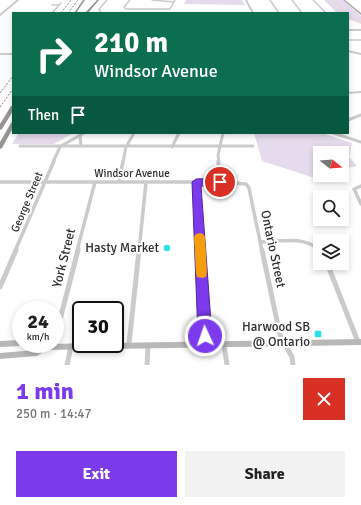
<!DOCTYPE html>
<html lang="en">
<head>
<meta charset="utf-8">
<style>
  :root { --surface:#fff; --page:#f2f2f2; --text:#222; --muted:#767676; --accent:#7c3aed }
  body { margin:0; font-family:Signika,sans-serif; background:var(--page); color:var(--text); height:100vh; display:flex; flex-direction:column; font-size:15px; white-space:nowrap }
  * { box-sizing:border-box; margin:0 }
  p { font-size:13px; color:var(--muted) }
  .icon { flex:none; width:22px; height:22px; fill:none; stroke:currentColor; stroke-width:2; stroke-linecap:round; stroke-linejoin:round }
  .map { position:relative; height:365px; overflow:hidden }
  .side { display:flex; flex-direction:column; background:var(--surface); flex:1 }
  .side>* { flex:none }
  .hud { position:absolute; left:12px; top:12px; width:337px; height:122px; border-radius:0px; box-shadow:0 2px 6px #0003; background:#0b6e4f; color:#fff; overflow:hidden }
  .needle { width:26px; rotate:107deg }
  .fabs { position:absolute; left:313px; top:146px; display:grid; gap:8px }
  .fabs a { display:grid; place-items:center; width:36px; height:36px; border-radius:0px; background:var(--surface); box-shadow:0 2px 6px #0003; font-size:20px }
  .speed { position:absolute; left:12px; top:301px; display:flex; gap:8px; font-size:20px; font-weight:700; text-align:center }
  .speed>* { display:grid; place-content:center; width:52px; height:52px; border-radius:50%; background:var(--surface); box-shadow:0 2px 6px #0003; line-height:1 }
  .speed small { font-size:10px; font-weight:400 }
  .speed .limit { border:2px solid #111; border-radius:6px; background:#fff; color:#111 }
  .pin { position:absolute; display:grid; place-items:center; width:34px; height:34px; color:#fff; margin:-17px; border:2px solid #fff; border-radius:50%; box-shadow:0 1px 4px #0007 }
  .me { position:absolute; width:44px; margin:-22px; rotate:357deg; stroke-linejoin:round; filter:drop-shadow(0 0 3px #0008) }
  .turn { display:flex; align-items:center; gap:14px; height:84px; padding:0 16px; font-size:18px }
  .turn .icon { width:52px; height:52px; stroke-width:2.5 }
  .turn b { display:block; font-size:28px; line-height:34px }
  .then { display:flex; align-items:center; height:38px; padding:0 16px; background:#0003; gap:8px; font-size:15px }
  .round { display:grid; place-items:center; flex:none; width:42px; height:42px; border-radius:0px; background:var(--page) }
  .headline { display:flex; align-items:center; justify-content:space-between; height:68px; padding:0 16px }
  h1 { font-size:24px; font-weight:700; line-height:30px; color:var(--accent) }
  .primary-button { display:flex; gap:8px; margin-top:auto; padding:8px 16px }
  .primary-button a { flex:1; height:46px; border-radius:0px; background:var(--accent); color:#fff; font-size:16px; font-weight:700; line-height:46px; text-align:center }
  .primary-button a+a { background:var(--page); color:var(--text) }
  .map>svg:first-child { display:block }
  .green { fill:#e5dbec }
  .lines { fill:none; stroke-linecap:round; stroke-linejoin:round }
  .stream { stroke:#eddbc6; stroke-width:1 }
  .minor-far4 { stroke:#cbcbcb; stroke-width:1.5 }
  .minor-far3 { stroke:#cbcbcb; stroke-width:2 }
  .minor-far2 { stroke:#cbcbcb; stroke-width:3 }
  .minor-far1 { stroke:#cbcbcb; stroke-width:3.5 }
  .minor { stroke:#cbcbcb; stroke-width:5 }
  .tertiary { stroke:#cbcbcb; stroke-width:2 }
  .secondary { stroke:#b8b8b8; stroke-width:6 }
  .primary { fill:#a6a6a6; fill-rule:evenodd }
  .motorway { fill:#959595; fill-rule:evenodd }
  .rail { stroke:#838383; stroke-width:1; stroke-dasharray:2 1.5; stroke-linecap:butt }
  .route { fill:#7c3aed; stroke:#51269a }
  .slow { fill:#f59e0b }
  .poi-dot { fill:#28e1ed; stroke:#fff; stroke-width:1.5 }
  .labels { text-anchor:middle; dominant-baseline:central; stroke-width:4; stroke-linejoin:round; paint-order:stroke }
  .street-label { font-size:11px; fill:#2e2e2e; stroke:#fff }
  .near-poi-label { font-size:13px; fill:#2e2e2e; stroke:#fff; text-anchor:end }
  .near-street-label { font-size:13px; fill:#2e2e2e; stroke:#fff }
</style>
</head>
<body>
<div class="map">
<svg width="361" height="365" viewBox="0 0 361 365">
  <rect width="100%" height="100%" fill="#fff"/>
  <path class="green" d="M 186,0 L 242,0 L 245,5 L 184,4 Z
    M 324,0 L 343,0 L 361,16 L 361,24 L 348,19 L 348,13 L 337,13 Z
    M 19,133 L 73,133 L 54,144 L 12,144 Z
    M 254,133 L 322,133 L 352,143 L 349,157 L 357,166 L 342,169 L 342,153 L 320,153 L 320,175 L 330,175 L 324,181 L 262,161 Z"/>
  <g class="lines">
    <path class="stream" d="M 333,0 L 340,5 L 344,13
      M 348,17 L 361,22"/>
    <path class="minor-far4" d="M 130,0 L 124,7 L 126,9 L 170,9 L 175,0
      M 152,0 L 174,2
      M 270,0 L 279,13
      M 292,0 L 302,13
      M 313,0 L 326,13
      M 52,5 L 59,5
      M 52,13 L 61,3
      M 101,13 L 99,9 L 107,0
      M 348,40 L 361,40"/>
    <path class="minor-far3" d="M 348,51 L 361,54
      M 0,54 L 13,54
      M 348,93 L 361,92"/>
    <path class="minor-far2" d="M 348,120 L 361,115
      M 333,133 L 361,142
      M 80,136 L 81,146
      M 20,146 L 253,146
      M 61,146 L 84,133
      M 172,147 L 179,133
      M 53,162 L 60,147
      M 123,162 L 126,147 L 134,133
      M 219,162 L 218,155 L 223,133"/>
    <path class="minor-far1" d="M 218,161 L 220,182
      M 0,182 L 220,182 L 246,184 L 249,188 L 262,251
      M 119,182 L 123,161
      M 196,182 L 200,251
      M 361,186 L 354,189 L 361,204
      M 261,242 C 281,241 304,236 320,250
      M 15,251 L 54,161
      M 77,251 L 95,182
      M 139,251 L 146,182"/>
    <path class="minor" d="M 200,250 L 206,345
      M 262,250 L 280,335 L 292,357 L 293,365
      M 327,263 L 358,342
      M 0,287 L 16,250
      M 55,339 L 78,250
      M 129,344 L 139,250
      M 224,345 L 227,365
      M 67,365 L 71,346
      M 147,365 L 148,345"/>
    <path class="tertiary" d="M 246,0 L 253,13
      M 0,15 L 18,0
      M 348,30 L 361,30"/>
    <path class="secondary" d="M 0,344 L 21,343
      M 0,356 L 36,353 L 45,347 L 361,342"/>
    <path class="primary" d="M 343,0 L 345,0 L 361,13 L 361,15 Z"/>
    <path class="motorway" d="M 83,0 L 85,0 L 76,13 L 74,13 Z
      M 97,0 L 99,0 L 88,13 L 85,13 Z
      M 11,106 L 13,106 L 13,111 L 2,129 L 0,130 L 0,124 Z
      M 13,121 L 13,128 L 2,148 L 0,149 L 0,142 L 11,123 Z"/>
    <path class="rail" d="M 61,13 L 71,0
      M 68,13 L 78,0
      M 0,93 L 13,76
      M 0,107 L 13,89"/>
  </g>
  <path class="route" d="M 220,178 L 223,179 L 223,184 L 201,186 L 212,336 L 210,340 L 205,342 L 200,340 L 198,336 L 192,182 L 196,179 Z"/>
  <path class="slow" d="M 200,233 L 203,234 L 205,237 L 207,273 L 206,277 L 202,278 L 197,277 L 196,273 L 194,237 L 196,234 Z"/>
  <g class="poi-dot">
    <circle cx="167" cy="248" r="4"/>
    <rect x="314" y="330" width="8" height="8" rx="2"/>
  </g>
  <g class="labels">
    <g class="street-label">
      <text x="132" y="173">Windsor Avenue</text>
      <text transform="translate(27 202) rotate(-67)">George Street</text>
    </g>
    <g class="near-poi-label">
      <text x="159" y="248">Hasty Market</text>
      <text x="310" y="327">Harwood SB<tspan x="310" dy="15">@ Ontario</tspan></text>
    </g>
    <g class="near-street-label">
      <text transform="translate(273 249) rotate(78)">Ontario Street</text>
      <text transform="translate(64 258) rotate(-76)">York Street</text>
    </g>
  </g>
</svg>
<div class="fabs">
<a><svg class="needle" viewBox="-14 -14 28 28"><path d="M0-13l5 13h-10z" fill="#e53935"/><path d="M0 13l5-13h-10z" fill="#767676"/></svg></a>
<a><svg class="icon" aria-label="search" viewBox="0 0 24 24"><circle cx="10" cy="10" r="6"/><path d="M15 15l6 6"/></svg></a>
<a><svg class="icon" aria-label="layers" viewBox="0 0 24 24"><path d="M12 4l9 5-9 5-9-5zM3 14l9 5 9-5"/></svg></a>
</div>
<div class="speed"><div>24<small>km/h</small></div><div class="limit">30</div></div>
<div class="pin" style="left:220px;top:182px;background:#d93025"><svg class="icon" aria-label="arrive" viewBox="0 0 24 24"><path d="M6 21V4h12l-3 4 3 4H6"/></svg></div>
<svg class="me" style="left:205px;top:336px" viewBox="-20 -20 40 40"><circle r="17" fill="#7c3aed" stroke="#fff" stroke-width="3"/><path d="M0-11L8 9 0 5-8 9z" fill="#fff"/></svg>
<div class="hud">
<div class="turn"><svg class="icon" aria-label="right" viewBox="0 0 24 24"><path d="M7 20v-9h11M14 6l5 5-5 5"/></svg><div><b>210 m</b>Windsor Avenue</div></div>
<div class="then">Then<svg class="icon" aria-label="arrive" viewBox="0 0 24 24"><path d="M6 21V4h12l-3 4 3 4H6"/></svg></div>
</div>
</div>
<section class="side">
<div class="headline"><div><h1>1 min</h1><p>250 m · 14:47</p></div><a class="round" style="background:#d93025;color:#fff"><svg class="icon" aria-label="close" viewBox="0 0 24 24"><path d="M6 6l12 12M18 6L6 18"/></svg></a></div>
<div class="primary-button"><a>Exit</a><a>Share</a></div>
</section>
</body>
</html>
